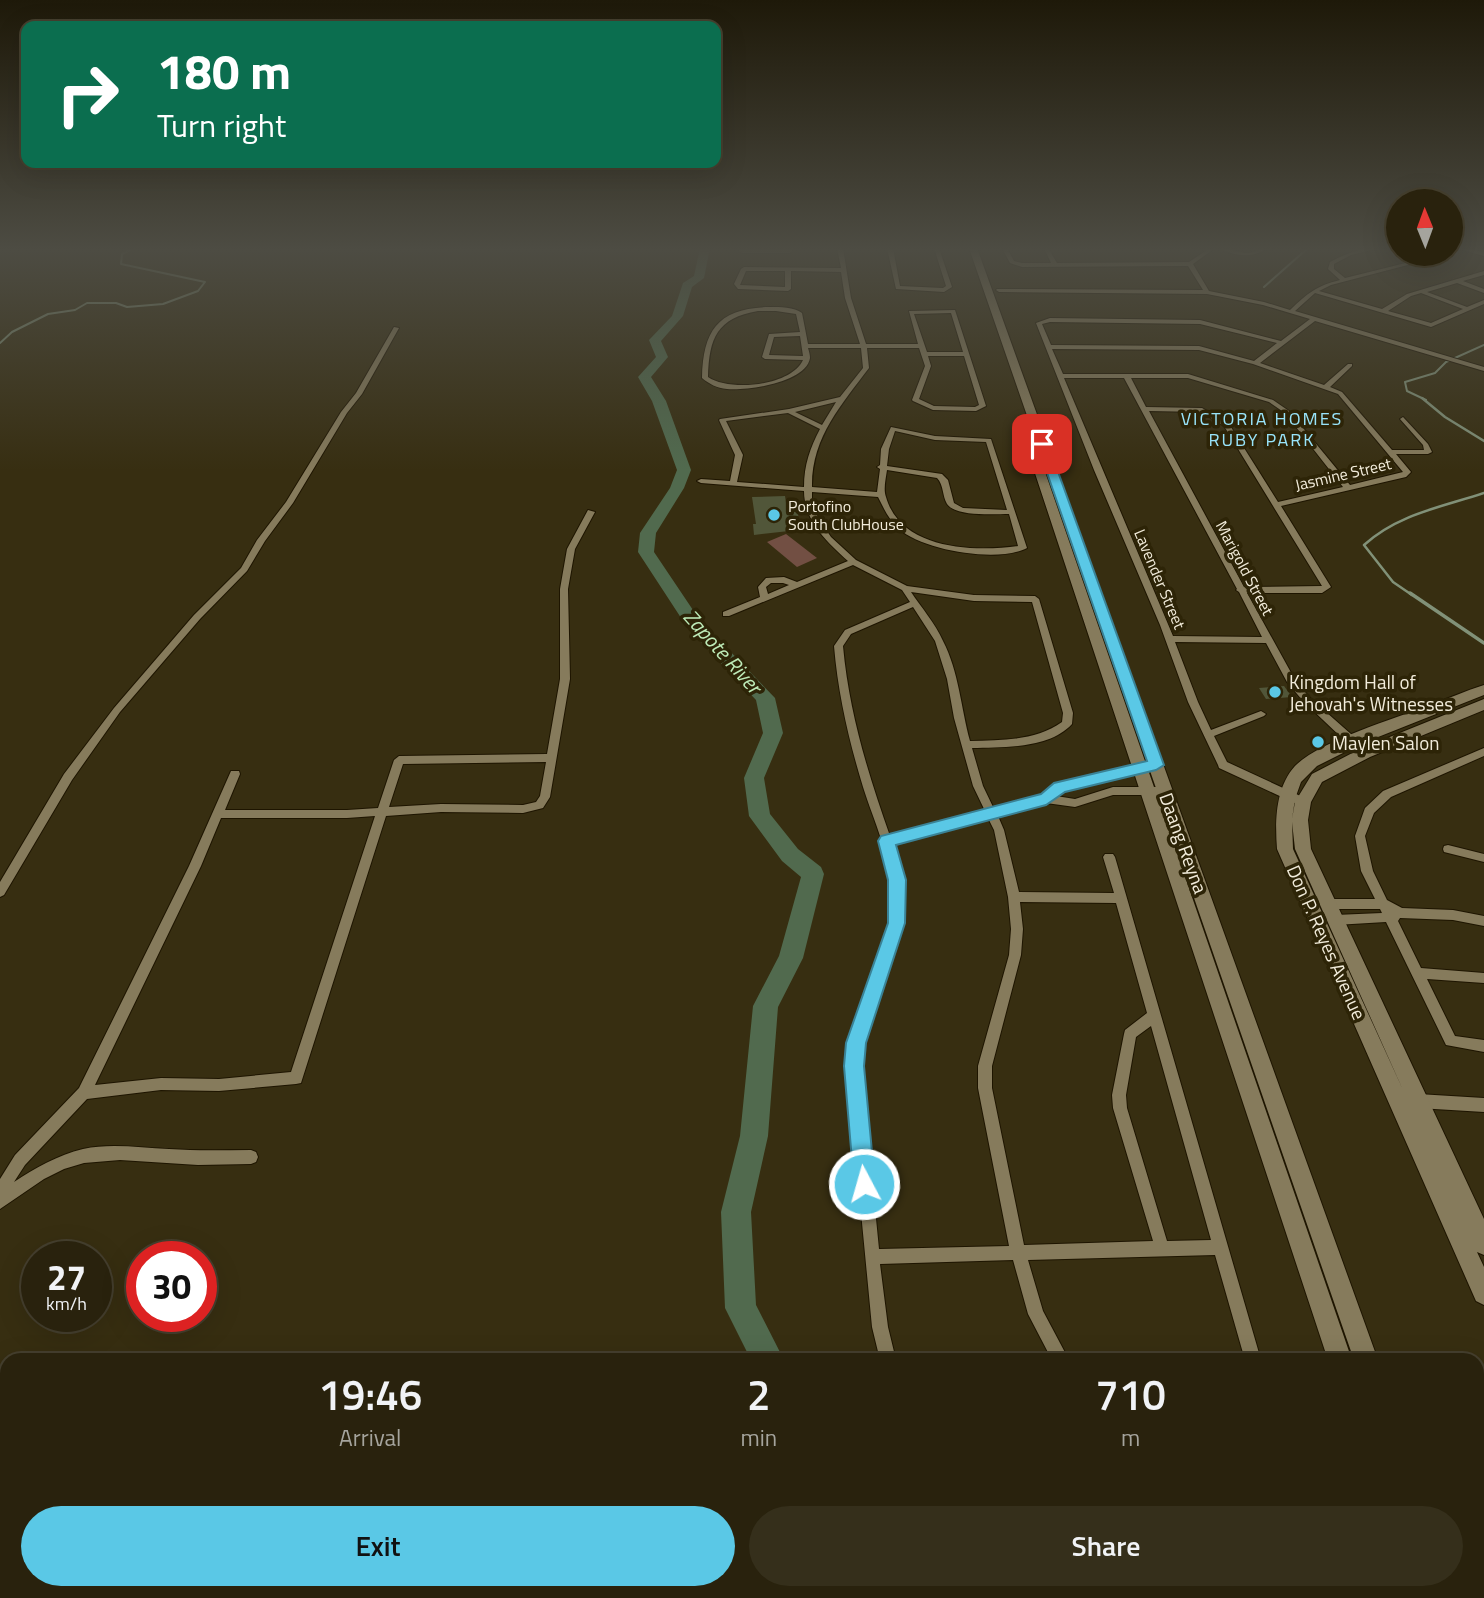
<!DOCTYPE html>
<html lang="en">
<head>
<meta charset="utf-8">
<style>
  :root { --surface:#29220d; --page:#352f1b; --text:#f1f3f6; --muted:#a5a49d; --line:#453f2e; --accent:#5ac8e6 }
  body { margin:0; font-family:"Titillium Web",sans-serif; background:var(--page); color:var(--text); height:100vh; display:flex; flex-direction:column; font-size:26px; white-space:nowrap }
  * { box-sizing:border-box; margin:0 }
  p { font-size:23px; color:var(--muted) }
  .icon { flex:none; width:38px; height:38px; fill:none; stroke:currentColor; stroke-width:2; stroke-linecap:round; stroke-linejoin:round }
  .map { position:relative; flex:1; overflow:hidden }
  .sheet { position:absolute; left:0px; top:1353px; width:1484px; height:247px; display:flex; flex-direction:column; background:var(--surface); border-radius:21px 21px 0 0; box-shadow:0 7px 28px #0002,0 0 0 2px var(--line) }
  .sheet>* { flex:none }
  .banner { position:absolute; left:21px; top:21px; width:700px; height:147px; border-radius:14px; box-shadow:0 7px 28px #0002,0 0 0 2px var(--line); background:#0b6e4f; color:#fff; overflow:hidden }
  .needle { width:46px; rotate:359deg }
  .buttons { position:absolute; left:1386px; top:189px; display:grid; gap:14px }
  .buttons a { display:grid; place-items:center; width:77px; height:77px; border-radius:50%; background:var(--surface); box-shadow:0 7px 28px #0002,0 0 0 2px var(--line); font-size:35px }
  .speed { position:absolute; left:21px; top:1241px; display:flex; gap:14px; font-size:35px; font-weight:700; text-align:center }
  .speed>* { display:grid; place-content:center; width:91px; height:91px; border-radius:50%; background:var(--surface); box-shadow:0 7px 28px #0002,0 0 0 2px var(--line); line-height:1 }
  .speed small { font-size:18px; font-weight:400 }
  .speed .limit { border:10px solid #d22; background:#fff; color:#111 }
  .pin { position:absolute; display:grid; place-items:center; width:60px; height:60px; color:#fff; margin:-30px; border-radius:14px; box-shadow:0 4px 10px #0006 }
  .me { position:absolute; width:77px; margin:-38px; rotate:354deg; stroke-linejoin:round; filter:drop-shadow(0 0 5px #0008) }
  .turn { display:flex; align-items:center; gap:24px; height:147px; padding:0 21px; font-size:32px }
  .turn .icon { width:91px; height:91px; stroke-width:2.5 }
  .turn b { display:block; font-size:49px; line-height:60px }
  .eta { display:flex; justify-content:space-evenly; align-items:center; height:119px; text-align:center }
  .eta b { font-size:42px; font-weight:600; line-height:49px }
  .cta { display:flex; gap:14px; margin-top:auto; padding:14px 21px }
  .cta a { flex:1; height:80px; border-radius:42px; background:var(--accent); color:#111; font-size:28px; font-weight:600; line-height:80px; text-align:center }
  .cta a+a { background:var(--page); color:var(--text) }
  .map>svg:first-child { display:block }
  .green { fill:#724f43 }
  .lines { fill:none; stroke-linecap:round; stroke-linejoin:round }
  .stream-far2 { stroke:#819178; stroke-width:2 }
  .stream-far1 { stroke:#819178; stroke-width:2.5 }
  .stream { stroke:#819178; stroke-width:3.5 }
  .river { fill:#516a4e; fill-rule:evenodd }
  .building { fill:#515639 }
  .street-casing { stroke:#1e1500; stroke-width:2 }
  .secondary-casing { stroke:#1e1500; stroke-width:2 }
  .street { fill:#867b5c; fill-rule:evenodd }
  .secondary { fill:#867b5c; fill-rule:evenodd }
  .route { fill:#5ac8e6; stroke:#3a8296; stroke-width:2 }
  .poi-dot { fill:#5ac8e6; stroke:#2d2407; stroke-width:2.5 }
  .labels { text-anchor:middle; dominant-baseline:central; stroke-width:7; stroke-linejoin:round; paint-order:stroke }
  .far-street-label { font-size:16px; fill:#f2ecdb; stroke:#2d2407 }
  .far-poi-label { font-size:16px; fill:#f2ecdb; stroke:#2d2407; text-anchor:start }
  .far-neighbourhood-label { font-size:18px; letter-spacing:2px; fill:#99e4fa; stroke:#2d2407 }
  .poi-label { font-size:19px; fill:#f2ecdb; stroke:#2d2407; text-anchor:start }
  .street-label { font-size:19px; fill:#f2ecdb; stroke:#2d2407 }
  .water-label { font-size:21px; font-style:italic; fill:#beebb8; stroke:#2d2407 }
</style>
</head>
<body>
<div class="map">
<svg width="1484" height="1598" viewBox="0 0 1484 1598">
  <rect width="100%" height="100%" fill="#372e11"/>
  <path class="green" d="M 786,534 L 817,558 L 797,567 L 767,542 Z"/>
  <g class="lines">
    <path class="stream-far2" d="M 1264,287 L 1308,248
      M 0,343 L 12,332 L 48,314 L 75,310 L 87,303 L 116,303 L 127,307 L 163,304 L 198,291 L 205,282 L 121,264 L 122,254 L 134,248
      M 1426,400 L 1407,391 L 1405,382 L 1435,373 L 1446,362 L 1484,345"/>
    <path class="stream-far1" d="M 1422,398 L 1445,417 L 1484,441
      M 1412,595 L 1393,582 L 1364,545 C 1398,514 1442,507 1484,493"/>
    <path class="stream" d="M 1410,593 L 1484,643"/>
    <path class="river" d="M 700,248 L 710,248 L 704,278 L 692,287 L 683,316 L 661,341 L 668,357 L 651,377 L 666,401 L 691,470 L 684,488 L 656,533 L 654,552 L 699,619 L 775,698 L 783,733 L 764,778 L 770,814 L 798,849 L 821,867 L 824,874 L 803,958 L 778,1007 L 768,1136 L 751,1212 L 756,1305 L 784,1360 L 751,1360 L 725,1308 L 721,1212 L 740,1136 L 753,1006 L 779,956 L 801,877 L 782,861 L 749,816 L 744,778 L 763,733 L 756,700 L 687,627 L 638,552 L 640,533 L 670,488 L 677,470 L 652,401 L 638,377 L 656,357 L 649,340 L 672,316 L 683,283 L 694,276 Z
      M 814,1592 L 851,1592 L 853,1598 L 816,1598 Z"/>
  </g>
  <path class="building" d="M 785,496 L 787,509 L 800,514 L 788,524 L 789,531 L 754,535 L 753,524 L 756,524 L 752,497 Z
    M 1284,686 L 1292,697 L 1266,699 L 1259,688 Z"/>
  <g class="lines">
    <defs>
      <path id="street" d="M 739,248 L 744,248 L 745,249 L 794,248 L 790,253 L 742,253 L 739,251 Z
        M 837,248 L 843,248 L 851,298 L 866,344 L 918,344 L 909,311 L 955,310 L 986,406 L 976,411 L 933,410 L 913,401 L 912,400 L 925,366 L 919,348 L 867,348 L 869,368 C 842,404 811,438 812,487 L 877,492 L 880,469 L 877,467 L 880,465 L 881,449 L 891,427 L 935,436 L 991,439 L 1027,548 C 999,563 924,551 899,529 C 889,520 884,509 878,497 L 812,492 L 812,499 L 818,518 L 831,537 L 856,560 L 907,586 L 974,595 L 1035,596 L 1039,599 L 1073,713 L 1072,724 C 1049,749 1004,747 972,748 L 983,786 L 994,809 L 1043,796 L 1060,783 L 1156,761 L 1161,765 L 1160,768 L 1063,790 L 1056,796 L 1075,799 L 1113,787 L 1166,787 L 1171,791 L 1166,795 L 1113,795 L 1075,807 L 1046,803 L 998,816 L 1004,830 L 1019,892 L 1114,893 L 1103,857 L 1105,854 L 1113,854 L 1115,857 L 1261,1360 L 1245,1360 L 1215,1255 L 1028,1260 L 1043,1311 L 1069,1360 L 1052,1360 L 1028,1314 L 1013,1260 L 880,1264 L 888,1327 L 896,1360 L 880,1360 L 872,1327 L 847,1066 C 850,1052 852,1038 857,1024 C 870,982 893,942 892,896 C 892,859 874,822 863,787 C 849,741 838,694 834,646 L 845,630 L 910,602 L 902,590 L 853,565 L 729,616 L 723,616 L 723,612 L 760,597 L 758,587 L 766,578 L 784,577 L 797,582 L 848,561 C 827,542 804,521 804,491 L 701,483 L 697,481 L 701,479 L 730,481 L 735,455 L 719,420 L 720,419 L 789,409 L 840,397 L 863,368 L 861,348 L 808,348 C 809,351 810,355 810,358 C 806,383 746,391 727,389 C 717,388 709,384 702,378 C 703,329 719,308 770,307 C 780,307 794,307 802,313 L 808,344 L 860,344 L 845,298 L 841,272 L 791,271 L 791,289 L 788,291 L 738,289 L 734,284 L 741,269 L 744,267 L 841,268 ZM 746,271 L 785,271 L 785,287 L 740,285 ZM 758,311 L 776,311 L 796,314 L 800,332 L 769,334 L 762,357 L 765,359 L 803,360 C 791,386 730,392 708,377 C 709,338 717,318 758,311 ZM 951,313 L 963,352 L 927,352 L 914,314 ZM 800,336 L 803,356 L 769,355 L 774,337 ZM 928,356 L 964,356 L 979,405 L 975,407 L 934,406 L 919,399 L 931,366 ZM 836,402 L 822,425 L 795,412 ZM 788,413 L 820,429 C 810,448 804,465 804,487 L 737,482 L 743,455 L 726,421 ZM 895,431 L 935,440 L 986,442 L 1007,510 L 963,508 L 954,503 L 948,480 L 942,474 L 887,466 L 889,449 ZM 887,470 L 937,478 C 944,485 942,496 947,504 C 956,517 994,514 1009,514 L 1018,546 C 974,552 901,550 886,497 C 883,489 886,478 887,470 ZM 771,583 L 783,583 L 789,585 L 768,594 L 766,587 ZM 911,592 L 974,601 L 1032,602 L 1063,713 L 1062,722 C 1035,741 1002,740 970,741 C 961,708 959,672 943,641 C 935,623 921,607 911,592 ZM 913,607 L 935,641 L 947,679 L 954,718 L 973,786 L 985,811 L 890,836 C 868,774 849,712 843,646 L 851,634 ZM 988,818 L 994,830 L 1008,897 L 1011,929 L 1009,955 L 978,1066 L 978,1088 L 1009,1246 L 879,1249 L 861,1066 L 870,1023 L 892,961 L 903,918 L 903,885 L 893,844 ZM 1020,902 L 1116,903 L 1147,1013 L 1125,1030 L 1124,1034 L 1112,1095 L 1113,1108 L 1153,1241 L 1024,1245 L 992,1088 L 992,1066 L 1021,955 L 1023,929 ZM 1151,1026 L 1211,1240 L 1167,1241 L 1127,1108 L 1126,1095 L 1136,1037 Z
        M 887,248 L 893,248 L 900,286 L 943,288 L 946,286 L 934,248 L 939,248 L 952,287 L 944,292 L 896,289 Z
        M 1002,248 L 1007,248 L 1014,261 L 1022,263 L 1051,263 L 1044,248 L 1048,248 L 1057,263 L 1189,262 L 1210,248 L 1215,248 L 1193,264 L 1209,291 L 1264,302 L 1290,310 C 1308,293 1316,286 1340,280 L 1328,269 L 1330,262 C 1345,254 1361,247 1379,248 L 1351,255 L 1334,264 L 1334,269 L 1345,278 L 1442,254 L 1450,254 L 1331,285 L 1319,291 L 1382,309 L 1407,294 L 1484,271 L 1484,275 L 1463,281 L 1484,289 L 1484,293 L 1457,283 L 1427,292 L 1467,307 L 1484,300 L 1484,304 L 1431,327 L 1315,293 L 1295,311 L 1484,367 L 1484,371 L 1315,321 L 1260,363 L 1324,385 L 1348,364 L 1352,364 L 1352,366 L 1330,387 L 1342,392 L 1392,450 L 1424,450 L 1423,445 L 1400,419 L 1403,417 L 1428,444 L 1432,452 L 1428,454 L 1396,454 L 1411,472 L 1406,477 L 1281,506 L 1331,587 L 1322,593 L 1247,593 L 1294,678 L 1309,697 L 1369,750 L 1370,753 L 1369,756 L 1361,756 L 1303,701 L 1287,682 L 1266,643 L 1175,642 L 1198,702 L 1211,730 L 1261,711 L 1266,714 L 1264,716 L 1214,736 L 1227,762 L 1307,799 L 1308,802 L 1307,805 L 1299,805 L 1219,768 L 1218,765 L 1188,702 L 1160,625 L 1094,470 L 1036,323 L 1050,318 L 1200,320 L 1281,341 L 1310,319 L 1263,305 L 1207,294 L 999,292 L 996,290 L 997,289 L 1203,290 L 1188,266 L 1022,267 L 1010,263 ZM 1421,293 L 1463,309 L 1431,323 L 1388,311 L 1411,296 ZM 1050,322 L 1200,324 L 1277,343 L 1254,361 L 1199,346 L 1051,345 L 1042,324 ZM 1052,349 L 1199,350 L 1253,364 L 1338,394 L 1403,472 L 1350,485 L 1289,411 L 1273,400 L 1188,374 L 1063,374 ZM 1064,378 L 1124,378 L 1237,589 L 1236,590 L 1239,592 L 1262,637 L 1173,636 ZM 1131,378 L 1188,378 L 1269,402 L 1285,413 L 1343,487 L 1278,502 L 1229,424 L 1202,408 L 1146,407 ZM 1149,411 L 1201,412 L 1224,426 L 1322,586 L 1244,587 Z
        M 1217,248 C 1228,247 1238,253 1249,253 C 1256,252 1260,248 1267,248 C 1252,260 1233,255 1217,248 Z
        M 1456,248 L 1464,248 L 1484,252 L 1484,256 Z
        M 394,327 L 399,328 L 362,394 L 347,413 L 293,503 L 265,541 L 247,571 L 200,619 L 120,712 L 72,780 L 4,895 L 0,897 L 0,882 L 64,774 L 114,708 L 194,615 L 241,568 L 257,540 L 286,502 L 341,412 L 356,393 Z
        M 588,510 L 595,512 L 575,549 L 568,589 L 570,679 L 550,797 L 543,808 L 523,813 L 441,812 L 386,816 L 301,1083 L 296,1084 L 219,1091 L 161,1090 L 87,1099 L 25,1165 L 14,1182 C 35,1168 58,1155 83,1149 C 111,1143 141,1148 169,1149 C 197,1151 224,1150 251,1150 L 256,1152 L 258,1157 L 256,1162 L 251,1164 L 198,1165 L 120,1160 L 84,1163 L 64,1169 L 44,1179 L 0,1209 L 0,1179 L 15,1155 L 79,1088 L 189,866 L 231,771 L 239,771 L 240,774 L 225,810 L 347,810 L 378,808 L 394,760 L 399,756 L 547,754 L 560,679 L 560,589 L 567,549 ZM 546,762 L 540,796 L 536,802 L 523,805 L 441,804 L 389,807 L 403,764 ZM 375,816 L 291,1072 L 219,1079 L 161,1078 L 95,1085 L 201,866 L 221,818 L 347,818 Z
        M 1484,748 L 1484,756 L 1391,797 L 1374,813 L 1365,836 L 1373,871 L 1387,900 L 1402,908 L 1453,910 L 1484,916 L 1484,926 L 1453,920 L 1400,918 L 1398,921 L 1421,968 L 1484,973 L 1484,983 L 1427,979 L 1455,1036 L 1484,1040 L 1484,1052 L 1446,1045 L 1386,922 L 1335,925 L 1331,924 L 1329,920 L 1331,916 L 1335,915 L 1382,913 L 1380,909 L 1328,909 L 1324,907 L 1322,904 L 1324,901 L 1328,899 L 1375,899 L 1361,871 L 1355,836 L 1365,808 L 1383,791 Z
        M 1448,845 L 1484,854 L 1484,862 L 1444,852 L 1443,849 L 1444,846 Z
        M 1418,1094 L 1484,1098 L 1484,1112 L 1418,1108 L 1413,1106 L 1411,1101 L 1413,1096 Z
        M 994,1592 L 1012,1592 L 1014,1598 L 996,1598 Z
        M 1186,1592 L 1204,1592 L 1206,1598 L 1188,1598 Z
        M 1293,1592 L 1311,1592 L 1312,1598 L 1294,1598 Z"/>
      <path id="secondary" d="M 969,248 L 977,248 L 1378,1360 L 1354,1360 Z
        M 1028,434 L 1033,437 L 1352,1360 L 1328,1360 L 1023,437 Z
        M 1484,685 L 1484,695 L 1363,743 L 1317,766 L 1301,782 L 1295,799 L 1292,819 L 1295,802 L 1312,774 L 1360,749 L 1484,699 L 1484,710 L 1370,757 L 1322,782 L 1311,802 L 1308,820 L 1311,849 L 1484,1219 L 1484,1255 L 1477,1252 L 1484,1267 L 1484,1305 L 1476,1301 L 1277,849 C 1275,822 1275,788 1295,766 C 1320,741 1393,719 1428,706 C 1447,699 1465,691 1484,685 ZM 1292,822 L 1295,849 L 1403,1090 L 1293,849 Z
        M 1385,1592 L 1413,1592 L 1414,1598 L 1386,1598 Z
        M 1416,1592 L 1444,1592 L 1445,1598 L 1417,1598 Z"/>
    </defs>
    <use href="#street" class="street-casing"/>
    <use href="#secondary" class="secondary-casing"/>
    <use href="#street" class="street"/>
    <use href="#secondary" class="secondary"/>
  </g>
  <linearGradient id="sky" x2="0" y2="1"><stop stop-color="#1e1909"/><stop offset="0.53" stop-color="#4d4c43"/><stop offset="1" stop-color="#4d4c43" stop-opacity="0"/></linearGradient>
  <rect width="1484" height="471" fill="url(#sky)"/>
  <path class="route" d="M 1039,442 L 1048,444 L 1164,765 L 1156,770 L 1065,792 L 1046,805 L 896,845 L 906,880 L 905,923 L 866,1043 L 864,1066 L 875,1184 L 872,1192 L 864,1195 L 857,1192 L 854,1184 L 844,1066 L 846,1043 L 888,923 L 888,880 L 878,841 L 881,836 L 1041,794 L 1054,783 L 1147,761 L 1037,444 Z"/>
  <g class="poi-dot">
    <circle cx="774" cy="515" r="7"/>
    <circle cx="1275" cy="692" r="7"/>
    <circle cx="1318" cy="742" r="7"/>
  </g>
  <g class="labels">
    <g class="far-street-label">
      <text transform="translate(1343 474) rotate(-13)">Jasmine Street</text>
      <text transform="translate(1245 568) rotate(62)">Marigold Street</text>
      <text transform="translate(1160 579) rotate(67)">Lavender Street</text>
    </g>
    <g class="far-poi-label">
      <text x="788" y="506">Portofino<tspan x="788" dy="18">South ClubHouse</tspan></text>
    </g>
    <g class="far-neighbourhood-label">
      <text x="1262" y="418">VICTORIA HOMES<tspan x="1262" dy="21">RUBY PARK</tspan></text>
    </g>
    <g class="poi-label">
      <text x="1289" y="681">Kingdom Hall of<tspan x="1289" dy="22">Jehovah's Witnesses</tspan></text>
      <text x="1332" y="742">Maylen Salon</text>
    </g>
    <g class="street-label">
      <text transform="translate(1184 843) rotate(70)">Daang Reyna</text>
      <text transform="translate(1327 942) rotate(66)">Don P. Reyes Avenue</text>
    </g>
    <g class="water-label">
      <text transform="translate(723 651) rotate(48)">Zapote River</text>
    </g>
  </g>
</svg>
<div class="buttons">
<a><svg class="needle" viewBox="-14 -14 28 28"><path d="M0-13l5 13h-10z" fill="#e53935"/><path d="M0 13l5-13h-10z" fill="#a5a49d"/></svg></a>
</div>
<div class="speed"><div>27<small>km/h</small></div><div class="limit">30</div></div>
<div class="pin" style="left:1042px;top:444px;background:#d93025"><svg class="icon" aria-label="arrive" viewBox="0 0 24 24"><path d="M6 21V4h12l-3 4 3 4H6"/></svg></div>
<svg class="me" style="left:864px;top:1184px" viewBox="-20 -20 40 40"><circle r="17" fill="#5ac8e6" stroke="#fff" stroke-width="3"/><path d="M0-11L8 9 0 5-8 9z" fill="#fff"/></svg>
<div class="banner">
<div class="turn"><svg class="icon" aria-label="right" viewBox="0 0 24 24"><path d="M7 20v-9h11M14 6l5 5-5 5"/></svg><div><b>180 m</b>Turn right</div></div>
</div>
<section class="sheet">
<div class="eta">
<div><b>19:46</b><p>Arrival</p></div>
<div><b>2</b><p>min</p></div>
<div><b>710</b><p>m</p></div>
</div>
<div class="cta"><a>Exit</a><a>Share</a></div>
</section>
</div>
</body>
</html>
